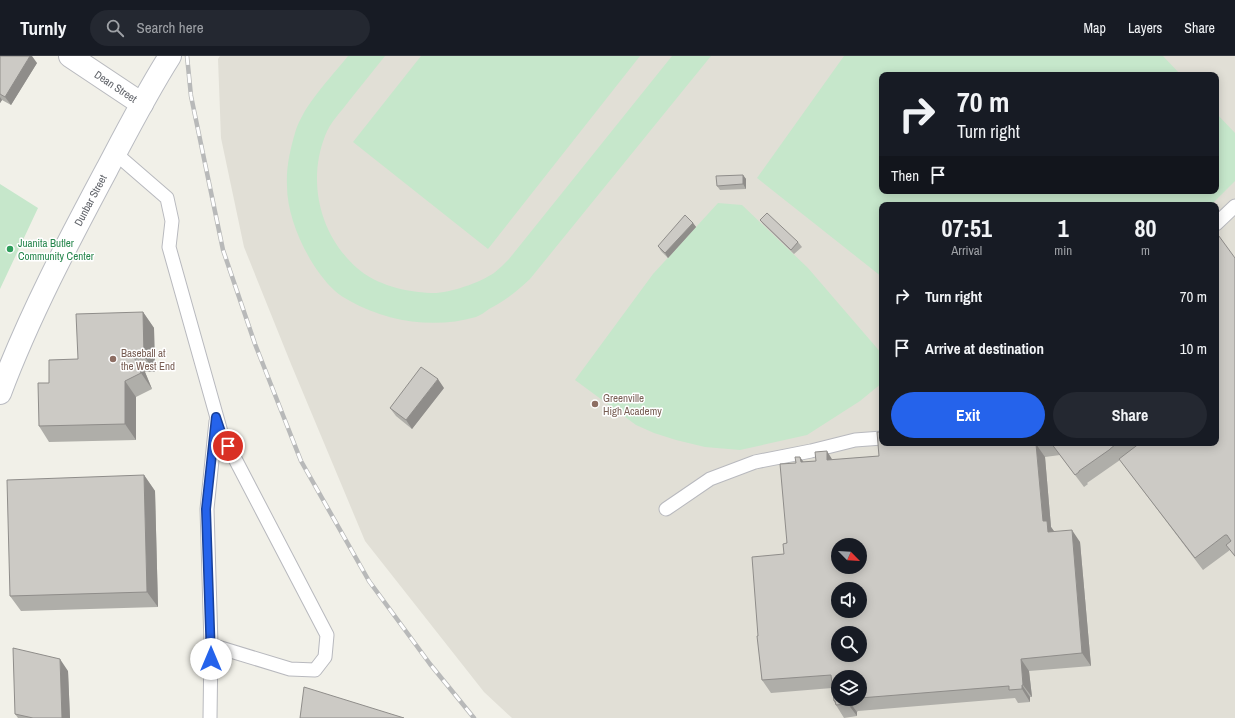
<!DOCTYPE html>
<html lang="en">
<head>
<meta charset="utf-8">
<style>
  :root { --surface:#171b24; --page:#242831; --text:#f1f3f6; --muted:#9ea1a6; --line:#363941; --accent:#2563eb }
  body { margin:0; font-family:"Archivo Narrow",sans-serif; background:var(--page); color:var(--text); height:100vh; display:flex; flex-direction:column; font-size:15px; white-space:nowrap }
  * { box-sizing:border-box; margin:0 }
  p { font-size:13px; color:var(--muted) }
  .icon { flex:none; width:22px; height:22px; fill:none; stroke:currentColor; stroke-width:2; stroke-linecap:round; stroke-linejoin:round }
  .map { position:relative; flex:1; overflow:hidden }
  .sheet { position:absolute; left:879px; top:146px; width:340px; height:244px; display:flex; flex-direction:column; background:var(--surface); border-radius:8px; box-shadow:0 2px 10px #0003 }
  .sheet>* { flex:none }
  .guide { position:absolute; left:879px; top:16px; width:340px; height:122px; border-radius:8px; box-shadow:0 2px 10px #0003; background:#171b24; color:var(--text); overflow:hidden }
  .needle { width:26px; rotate:114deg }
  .controls { position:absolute; left:831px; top:482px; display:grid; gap:8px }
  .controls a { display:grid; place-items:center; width:36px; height:36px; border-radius:50%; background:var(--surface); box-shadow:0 2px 10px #0003; font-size:20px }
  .pin { position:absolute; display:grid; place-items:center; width:34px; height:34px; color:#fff; margin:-17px; border:2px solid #fff; border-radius:50%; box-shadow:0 1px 4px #0007 }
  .me { position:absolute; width:44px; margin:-22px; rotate:0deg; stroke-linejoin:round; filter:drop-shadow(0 0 3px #0008) }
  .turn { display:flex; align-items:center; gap:14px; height:84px; padding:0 12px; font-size:18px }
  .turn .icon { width:52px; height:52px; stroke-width:2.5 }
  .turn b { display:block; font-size:28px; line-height:34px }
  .then { display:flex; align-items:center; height:38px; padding:0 12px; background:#0003; gap:8px; font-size:15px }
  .eta { display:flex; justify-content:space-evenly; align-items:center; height:68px; text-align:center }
  .eta b { font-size:24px; font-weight:800; line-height:28px }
  .cta { display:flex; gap:8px; margin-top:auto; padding:8px 12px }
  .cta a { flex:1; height:46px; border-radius:24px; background:var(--accent); color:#fff; font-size:16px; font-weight:800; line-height:46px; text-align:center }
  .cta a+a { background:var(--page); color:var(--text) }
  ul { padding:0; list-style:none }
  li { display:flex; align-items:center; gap:12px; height:52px; padding:0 12px }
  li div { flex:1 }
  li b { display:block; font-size:15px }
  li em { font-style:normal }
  header { display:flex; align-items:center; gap:24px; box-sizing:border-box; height:56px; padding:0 20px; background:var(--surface); border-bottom:1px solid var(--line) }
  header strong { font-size:19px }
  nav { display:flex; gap:22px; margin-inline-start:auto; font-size:14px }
  .search { width:280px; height:36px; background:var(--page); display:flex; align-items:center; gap:10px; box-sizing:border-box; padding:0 14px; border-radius:22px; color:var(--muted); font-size:15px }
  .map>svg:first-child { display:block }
  .education { fill:#e1dfd6; fill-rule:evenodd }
  .park { fill:#c6e7cb }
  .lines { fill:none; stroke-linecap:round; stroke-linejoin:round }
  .lane-casing { stroke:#b8b9be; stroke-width:15 }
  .street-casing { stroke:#b8b9be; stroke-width:24 }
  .secondary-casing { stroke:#b9bbc1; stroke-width:24 }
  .lane { stroke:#fff; stroke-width:13 }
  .street { stroke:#fff; stroke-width:22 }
  .secondary { stroke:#fff; stroke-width:22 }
  .rail-casing { stroke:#b8b9b9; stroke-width:4.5 }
  .rail { stroke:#fff; stroke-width:3; stroke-dasharray:9; stroke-linecap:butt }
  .wall { fill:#afaea9; fill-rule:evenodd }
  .shaded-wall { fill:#8f8d8a }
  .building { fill:#cccac5; stroke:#8f8d8a; fill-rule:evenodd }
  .route-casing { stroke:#184099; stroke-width:10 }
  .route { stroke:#2563eb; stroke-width:7 }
  .leisure-dot { fill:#2e9e5b; stroke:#fff; stroke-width:1.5 }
  .education-dot { fill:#8d6e63; stroke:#fff; stroke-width:1.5 }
  .labels { text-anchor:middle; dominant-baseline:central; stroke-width:3; stroke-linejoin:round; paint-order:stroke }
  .street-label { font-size:11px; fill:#5f6268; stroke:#fff }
  .leisure-label { font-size:11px; fill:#27864d; stroke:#fff; text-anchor:start }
  .education-label { font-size:11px; fill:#785e54; stroke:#fff; text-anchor:start }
</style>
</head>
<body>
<header>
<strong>Turnly</strong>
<div class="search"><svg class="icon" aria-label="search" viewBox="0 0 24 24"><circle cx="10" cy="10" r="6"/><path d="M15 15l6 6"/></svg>Search here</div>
<nav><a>Map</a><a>Layers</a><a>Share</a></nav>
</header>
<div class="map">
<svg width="1235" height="662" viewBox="0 0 1235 662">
  <rect width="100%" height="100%" fill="#f1f0e8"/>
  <path class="education" d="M 220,0 L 1235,0 L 1235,662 L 512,662 L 484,636 L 365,485 L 291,308 L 244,191 L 221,82 L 218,3 ZM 882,19 L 1216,19 L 1216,135 L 882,135 ZM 882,149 L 1216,149 L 1216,387 L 882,387 ZM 838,489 L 860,489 L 860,511 L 838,511 ZM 838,533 L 860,533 L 860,555 L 838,555 ZM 838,577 L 860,577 L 860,599 L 838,599 ZM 838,621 L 860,621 L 860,643 L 838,643 Z"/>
  <path class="park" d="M 348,0 L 385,0 C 373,15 361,30 349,45 C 341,56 330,66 325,80 C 307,126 320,179 357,212 C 376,229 406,236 431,237 C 448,238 479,227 494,217 C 499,213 504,208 509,203 L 672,0 L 711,0 L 530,223 C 517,235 505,245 489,253 C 485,256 481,259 476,261 C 435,273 387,266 350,245 C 345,242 339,239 335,235 C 310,212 287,165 287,130 C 286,112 290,94 295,77 C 304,48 329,24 348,0 Z
    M 421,0 L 640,0 L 488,193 L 353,86 Z
    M 844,0 L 1163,0 L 1181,19 L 882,19 L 882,135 L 1216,135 L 1216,57 L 1235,77 L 1235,125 L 1211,149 L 882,149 L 882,221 L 757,122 Z
    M 0,128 L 38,152 L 0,233 Z
    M 718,147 L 742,149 L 808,212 L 882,298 L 882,327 L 860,345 L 807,379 L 740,394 L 705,391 L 676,384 L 654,377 L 636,369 L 575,324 L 653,218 Z"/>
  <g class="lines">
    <defs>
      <path id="lane" d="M 115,97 L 167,142 L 172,165 L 169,191 L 221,376 L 327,579 L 325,601 L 315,614 L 290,613 L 211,589
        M 1216,168 L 1235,150
        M 666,453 L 710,423 L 755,406 L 811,395 L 855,384 L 882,382
        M 210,662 L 211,589 L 207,453 L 216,365"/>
      <g id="street">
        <path id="s1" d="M 70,0 L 142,48"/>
      </g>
      <g id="secondary">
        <path id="s2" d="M 0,337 C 29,260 68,186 107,113 C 127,75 147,36 170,0"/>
      </g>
    </defs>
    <use href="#lane" class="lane-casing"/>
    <use href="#street" class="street-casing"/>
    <use href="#secondary" class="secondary-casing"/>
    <use href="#lane" class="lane"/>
    <use href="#street" class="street"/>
    <use href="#secondary" class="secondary"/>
    <defs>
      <path id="rail" d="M 187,0 L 191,40 L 223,194 L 255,288 L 301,405 L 369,525 L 430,608 L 474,662"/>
    </defs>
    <use href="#rail" class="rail-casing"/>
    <use href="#rail" class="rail"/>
  </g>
  <path class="wall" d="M 0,0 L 37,7 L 11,49 L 2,44 L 0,47 Z
    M 743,119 L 746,123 L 746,133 L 720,134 L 717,130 Z
    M 760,164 L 798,186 L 802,191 L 794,198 L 763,168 Z
    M 693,167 L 696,171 L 668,202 L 661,195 L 658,190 Z
    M 1235,202 L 1235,501 L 1230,494 L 1203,514 L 1120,404 L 1087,427 L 1088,428 L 1084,431 L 1060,399 L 1045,401 L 1051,471 L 1054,475 L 1080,486 L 1091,610 L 1029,615 L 1032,641 L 1030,641 L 1030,646 L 1018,647 L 1015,642 L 858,655 L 857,656 L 857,660 L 844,662 L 836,649 L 834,645 L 832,632 L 771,637 L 762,624 L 758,580 L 784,498 L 804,406 L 879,400 L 882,387 L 1216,387 ZM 860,621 L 860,643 L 838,643 Z
    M 143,256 L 154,272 L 155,316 L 145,316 L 152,333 L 136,341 L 136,384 L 49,386 L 39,370 L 49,327 Z
    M 444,332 L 412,373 L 396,360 L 390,352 Z
    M 144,419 L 155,435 L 158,551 L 21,555 L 10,540 Z
    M 68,615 L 70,662 L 18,662 L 15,658 Z"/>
  <path class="shaded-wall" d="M 30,0 L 32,0 L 37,7 L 11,49 L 5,41 Z
    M 0,41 L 2,44 L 0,47 Z
    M 743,119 L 746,123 L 746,133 L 743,128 Z
    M 693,167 L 696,171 L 668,202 L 665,197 Z
    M 143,256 L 154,272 L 155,316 L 144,300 Z
    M 134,301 L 145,316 L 152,333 L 141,317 Z
    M 438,323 L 444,332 L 412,373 L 406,364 Z
    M 125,325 L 136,341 L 136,384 L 125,368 Z
    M 1036,388 L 1045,401 L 1051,471 L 1056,478 L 1048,476 L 1043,465 Z
    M 827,395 L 835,408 L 827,404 Z
    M 800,401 L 809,413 L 801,406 Z
    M 144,419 L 155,435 L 158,551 L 147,536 Z
    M 1072,474 L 1080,486 L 1091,610 L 1082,597 Z
    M 60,603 L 68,615 L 70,662 L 62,662 Z
    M 1021,603 L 1029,615 L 1032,641 L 1023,629 Z
    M 1022,629 L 1030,641 L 1030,646 L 1022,633 Z
    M 848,644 L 857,656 L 857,660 L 848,648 Z"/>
  <path class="building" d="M 0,0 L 30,0 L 5,41 L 0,38 Z
    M 743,119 L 743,128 L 717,130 L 716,120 Z
    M 767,157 L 798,186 L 791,194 L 760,164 Z
    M 685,159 L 693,167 L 665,197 L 658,190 Z
    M 1216,176 L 1235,202 L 1235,500 L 1226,489 L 1231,485 L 1227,479 L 1225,479 L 1195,502 L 1119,403 L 1140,387 L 1216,387 Z
    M 143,256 L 144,300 L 134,301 L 141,317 L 125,325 L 125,368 L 39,370 L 38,327 L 49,327 L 49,304 L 78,303 L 76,258 Z
    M 421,311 L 438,323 L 406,364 L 390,352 Z
    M 877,376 L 882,376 L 882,387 L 1047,387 L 1036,388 L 1043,465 L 1047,465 L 1048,476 L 1072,474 L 1082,597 L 1021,603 L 1023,629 L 1022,629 L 1022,633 L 1009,634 L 1009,630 L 860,642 L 860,621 L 838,621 L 838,643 L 849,643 L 848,644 L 848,648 L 836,649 L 835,645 L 834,645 L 831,619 L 762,624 L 757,580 L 758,580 L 752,501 L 784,498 L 783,488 L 787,487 L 780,408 L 796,407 L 795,401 L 800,401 L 801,406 L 816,405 L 815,396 L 827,395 L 827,404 L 879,400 ZM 838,489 L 860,489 L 860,511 L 838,511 ZM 838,533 L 860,533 L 860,555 L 838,555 ZM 838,577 L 860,577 L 860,599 L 838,599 Z
    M 1051,387 L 1117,387 L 1109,394 L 1079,415 L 1079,416 L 1075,419 Z
    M 144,419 L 147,536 L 10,540 L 7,424 Z
    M 13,592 L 60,603 L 62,662 L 33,662 L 15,658 Z
    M 304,631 L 404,662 L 300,662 Z"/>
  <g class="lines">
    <defs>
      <path id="route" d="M 211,603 L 206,453 L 216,361 L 221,376 L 228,390"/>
    </defs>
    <use href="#route" class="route-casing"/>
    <use href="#route" class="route"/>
  </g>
  <circle class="leisure-dot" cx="10" cy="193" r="4"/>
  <g class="education-dot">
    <circle cx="113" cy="303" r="4"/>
    <circle cx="595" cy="348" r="4"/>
  </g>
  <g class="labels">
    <g class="street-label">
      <text stroke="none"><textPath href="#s1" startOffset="55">Dean Street</textPath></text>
      <text stroke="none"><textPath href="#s2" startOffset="213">Dunbar Street</textPath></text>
    </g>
    <g class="leisure-label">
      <text x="18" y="187">Juanita Butler<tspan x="18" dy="13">Community Center</tspan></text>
    </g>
    <g class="education-label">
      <text x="121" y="297">Baseball at<tspan x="121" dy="13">the West End</tspan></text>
      <text x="603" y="342">Greenville<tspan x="603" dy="13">High Academy</tspan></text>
    </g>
  </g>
</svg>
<div class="controls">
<a><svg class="needle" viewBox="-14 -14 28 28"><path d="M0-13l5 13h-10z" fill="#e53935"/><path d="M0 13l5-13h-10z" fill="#9ea1a6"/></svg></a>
<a><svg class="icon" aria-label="sound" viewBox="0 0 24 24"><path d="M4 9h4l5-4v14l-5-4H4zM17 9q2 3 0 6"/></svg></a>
<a><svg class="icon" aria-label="search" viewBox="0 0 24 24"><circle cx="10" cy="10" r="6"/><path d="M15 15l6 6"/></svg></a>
<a><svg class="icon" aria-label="layers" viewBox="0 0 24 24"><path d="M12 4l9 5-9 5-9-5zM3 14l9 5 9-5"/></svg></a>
</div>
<div class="pin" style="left:228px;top:390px;background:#d93025"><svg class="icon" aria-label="arrive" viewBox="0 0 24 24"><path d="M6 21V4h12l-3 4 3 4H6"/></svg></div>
<svg class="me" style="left:211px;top:603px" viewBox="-20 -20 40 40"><circle r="19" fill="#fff"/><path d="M0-13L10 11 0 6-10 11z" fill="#2563eb"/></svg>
<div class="guide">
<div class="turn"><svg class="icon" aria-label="right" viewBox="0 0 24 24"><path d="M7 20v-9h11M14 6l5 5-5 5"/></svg><div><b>70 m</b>Turn right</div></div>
<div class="then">Then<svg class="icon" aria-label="arrive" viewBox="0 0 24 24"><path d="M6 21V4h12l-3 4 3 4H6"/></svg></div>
</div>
<section class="sheet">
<div class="eta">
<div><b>07:51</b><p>Arrival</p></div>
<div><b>1</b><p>min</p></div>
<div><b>80</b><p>m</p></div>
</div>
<ul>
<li><svg class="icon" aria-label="right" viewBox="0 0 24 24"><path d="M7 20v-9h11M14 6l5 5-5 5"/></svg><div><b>Turn right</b></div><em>70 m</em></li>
<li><svg class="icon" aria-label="arrive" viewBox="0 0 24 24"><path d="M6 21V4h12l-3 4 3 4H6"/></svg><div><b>Arrive at destination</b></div><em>10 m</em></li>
</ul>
<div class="cta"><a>Exit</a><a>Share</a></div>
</section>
</div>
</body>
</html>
